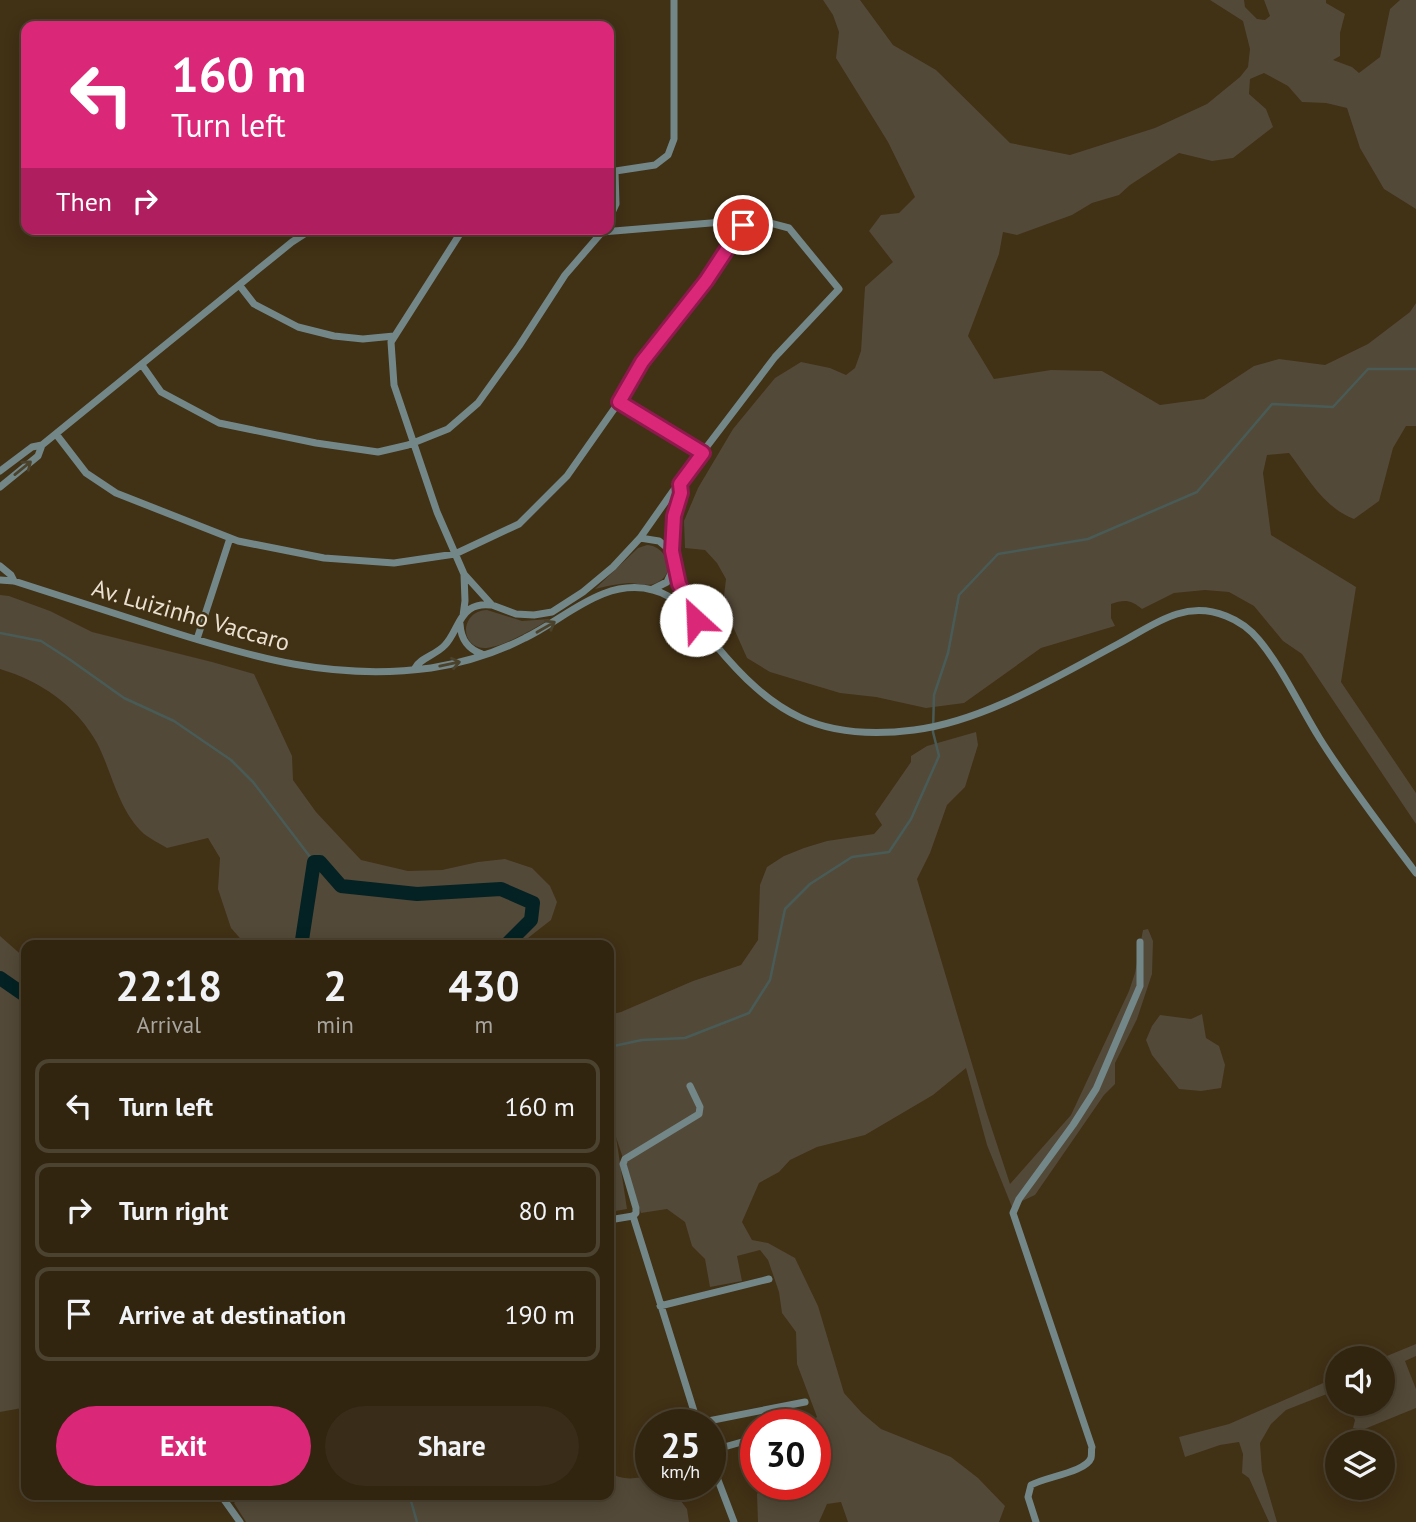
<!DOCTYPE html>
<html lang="en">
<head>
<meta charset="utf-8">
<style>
  :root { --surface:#312510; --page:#392d19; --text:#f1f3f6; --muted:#a8a59f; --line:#4c4230; --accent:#db2777 }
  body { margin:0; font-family:"PT Sans",sans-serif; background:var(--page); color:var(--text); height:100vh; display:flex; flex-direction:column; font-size:26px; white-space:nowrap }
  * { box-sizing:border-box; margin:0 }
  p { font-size:23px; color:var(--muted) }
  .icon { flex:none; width:38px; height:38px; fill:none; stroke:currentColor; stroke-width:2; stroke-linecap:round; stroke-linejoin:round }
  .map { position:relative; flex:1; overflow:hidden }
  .panel { position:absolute; left:21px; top:940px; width:593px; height:560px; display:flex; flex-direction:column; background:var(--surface); border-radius:14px; box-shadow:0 4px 18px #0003,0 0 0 2px var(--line) }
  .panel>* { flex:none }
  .guide { position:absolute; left:21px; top:21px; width:593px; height:214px; border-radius:14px; box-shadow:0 4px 18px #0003,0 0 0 2px var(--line); background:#db2777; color:#fff; overflow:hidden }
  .buttons { position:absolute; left:1325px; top:1346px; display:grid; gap:14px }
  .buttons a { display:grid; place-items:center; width:70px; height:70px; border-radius:50%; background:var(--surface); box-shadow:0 4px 18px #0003,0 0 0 2px var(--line); font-size:35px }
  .speed { position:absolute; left:635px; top:1409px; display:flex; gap:14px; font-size:35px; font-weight:700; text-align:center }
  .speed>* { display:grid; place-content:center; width:91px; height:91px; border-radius:50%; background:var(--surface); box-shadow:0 4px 18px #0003,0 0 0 2px var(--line); line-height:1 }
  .speed small { font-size:18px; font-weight:400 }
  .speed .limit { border:10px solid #d22; background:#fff; color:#111 }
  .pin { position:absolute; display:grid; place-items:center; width:60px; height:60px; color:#fff; margin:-30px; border:4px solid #fff; border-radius:50%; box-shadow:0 2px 7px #0007 }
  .me { position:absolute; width:77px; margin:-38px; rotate:335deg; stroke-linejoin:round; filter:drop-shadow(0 0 5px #0008) }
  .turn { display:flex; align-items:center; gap:24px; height:147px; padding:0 35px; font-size:32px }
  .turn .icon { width:91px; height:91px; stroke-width:2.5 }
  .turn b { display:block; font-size:49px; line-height:60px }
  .then { display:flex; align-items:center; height:66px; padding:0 35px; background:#0003; gap:14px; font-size:26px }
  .eta { display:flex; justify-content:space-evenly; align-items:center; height:119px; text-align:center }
  .eta b { font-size:42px; font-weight:600; line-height:49px }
  .action { display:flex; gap:14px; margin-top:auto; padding:14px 35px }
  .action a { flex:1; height:80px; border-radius:42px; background:var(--accent); color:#fff; font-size:28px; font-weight:600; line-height:80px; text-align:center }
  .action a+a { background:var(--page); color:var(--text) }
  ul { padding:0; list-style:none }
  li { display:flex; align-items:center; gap:21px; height:94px; margin:0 14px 10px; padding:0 21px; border:4px solid var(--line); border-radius:14px }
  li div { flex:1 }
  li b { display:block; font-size:26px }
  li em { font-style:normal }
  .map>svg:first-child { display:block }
  .green { fill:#534938 }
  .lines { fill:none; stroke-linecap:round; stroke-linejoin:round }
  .stream { stroke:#495b57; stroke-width:2.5 }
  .river { stroke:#042223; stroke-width:14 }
  .street { stroke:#748788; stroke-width:7 }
  .oneway { stroke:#4b422c }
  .route-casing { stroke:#8e194d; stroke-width:18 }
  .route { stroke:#db2777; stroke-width:12 }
  .labels { text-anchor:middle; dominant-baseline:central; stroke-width:5; stroke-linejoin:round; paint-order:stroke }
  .street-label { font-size:24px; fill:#ebe1d1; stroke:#413115 }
</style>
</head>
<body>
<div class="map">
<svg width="1416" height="1522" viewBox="0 0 1416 1522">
  <rect width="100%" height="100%" fill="#413115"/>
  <path class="green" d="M 823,0 L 860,0 L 893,45 L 936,70 L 1010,143 L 1070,155 L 1155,128 L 1207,104 L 1240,77 L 1248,67 L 1250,49 L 1243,21 L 1210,0 L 1244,0 L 1245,7 L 1257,19 L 1265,20 L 1270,16 L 1264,0 L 1326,0 L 1326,3 L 1345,14 L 1340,33 L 1340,56 L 1333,60 L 1352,67 L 1359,73 L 1380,57 L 1390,9 L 1400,0 L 1416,0 L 1416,209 L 1384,189 L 1360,148 L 1347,108 L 1326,103 L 1302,102 L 1288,86 L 1264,73 L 1250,79 L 1249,94 L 1266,109 L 1273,127 L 1233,158 L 1212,161 L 1179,153 L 1130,185 L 1119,195 L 1092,203 L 1072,215 L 1017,235 L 1003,232 L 999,254 L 968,336 L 994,379 L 1051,370 L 1102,371 L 1160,405 L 1204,399 L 1254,366 L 1279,359 L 1325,365 L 1368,344 L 1410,312 L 1416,303 L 1416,426 L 1406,426 L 1393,448 L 1379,501 L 1354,519 C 1323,507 1309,479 1289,453 L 1267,455 L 1263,473 L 1271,535 L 1356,587 L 1341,682 L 1416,793 L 1416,824 L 1302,654 L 1283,641 L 1254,606 L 1229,592 L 1205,590 L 1174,593 L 1142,609 C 1131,600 1125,599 1111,604 L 1111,618 L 1115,626 L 1041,648 L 964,703 L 926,708 L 876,697 L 840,693 L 770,672 L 747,658 L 723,604 L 726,579 L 717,563 L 705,550 L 685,548 L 684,521 L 698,488 L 733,429 L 775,378 L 801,362 L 830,368 L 846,375 L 855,368 L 861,351 L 865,287 L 893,262 L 869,231 L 881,215 L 899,213 L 915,197 L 888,142 L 836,58 L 839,32 L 833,15 Z
    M 647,545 C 667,546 678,574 656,583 C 648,587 637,583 628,583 C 617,584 606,586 595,589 L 638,548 Z
    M 0,595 L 9,596 L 50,611 L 92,632 L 212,662 L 254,674 L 292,756 L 293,780 L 316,812 L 361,860 L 408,871 L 442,870 L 478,862 L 505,859 L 532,868 L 550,886 L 557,902 L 551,920 L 519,945 L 246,945 L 231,928 L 218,889 L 220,858 L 208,838 L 167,848 C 160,844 151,839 144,834 C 118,810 112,772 97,743 C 76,705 40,681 0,669 Z
    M 487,610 L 522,621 L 550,619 C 535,628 502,648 484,648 C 459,647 460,611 487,610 Z
    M 976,732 L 978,745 L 965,787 L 947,805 L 930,853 L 917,879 L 986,1111 L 1010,1184 L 1071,1115 L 1129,991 L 1135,973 L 1143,930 L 1148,929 L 1153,941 L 1152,974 L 1137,1019 L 1115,1063 L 1115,1084 L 1104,1095 L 1035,1195 L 1020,1202 L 1014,1212 L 987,1145 L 966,1068 L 933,1095 L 865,1135 L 817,1147 L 790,1160 L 779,1172 L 759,1183 L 742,1222 L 752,1240 L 768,1243 L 795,1258 L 818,1306 L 844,1393 L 862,1413 L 881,1429 L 951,1457 L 978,1478 L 1005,1506 L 999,1522 L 848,1522 L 841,1502 L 827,1504 L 819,1522 L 758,1522 L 757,1494 L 765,1484 L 816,1484 L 816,1424 L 808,1424 L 817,1417 L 797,1364 L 796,1332 L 782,1313 L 779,1292 L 768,1260 L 760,1250 L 737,1256 L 742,1281 L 710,1287 L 705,1259 L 692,1246 L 685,1222 L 667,1209 L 641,1213 L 616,1137 L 627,1209 L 609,1212 L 609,1130 L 613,1130 L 609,1115 L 609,1015 L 621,1012 L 693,981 L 741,965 L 758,940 L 760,885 L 767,867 L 784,856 L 804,848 L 827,841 L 874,834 L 882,825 L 875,814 L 911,762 L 911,756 L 927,746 Z
    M 0,936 L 26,959 L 26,1411 L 22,1408 L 0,1412 Z
    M 1202,1014 L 1206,1038 L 1219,1046 L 1225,1065 L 1221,1088 L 1201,1091 L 1179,1089 L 1152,1055 L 1146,1040 L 1152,1026 L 1160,1015 L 1191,1019 Z
    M 1416,1344 L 1416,1356 L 1405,1361 L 1416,1389 L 1416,1408 L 1362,1430 L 1353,1428 L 1355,1420 L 1347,1404 L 1382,1404 L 1382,1358 Z
    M 1337,1377 L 1337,1390 L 1286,1410 L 1271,1424 L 1260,1443 L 1262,1471 L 1277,1522 L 1269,1522 L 1249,1478 L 1242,1473 L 1243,1454 L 1239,1442 L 1220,1445 L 1185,1457 L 1179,1437 L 1229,1424 Z
    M 609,1472 C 622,1481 636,1479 651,1475 L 651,1484 L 668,1484 L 687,1509 L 689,1522 L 246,1522 L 234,1503 L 244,1494 L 609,1494 Z"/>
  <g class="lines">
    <path class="stream" d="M 0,633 L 41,641 L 69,659 L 124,698 L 174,721 L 231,760 L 253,782 L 314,862
      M 609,1047 L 642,1040 L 685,1038 L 749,1013 L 770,980 L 785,909 L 810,884 L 852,857 L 889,852 L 911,819 L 939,756 L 933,732 L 934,695 L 948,653 L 959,595 L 998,554 L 1088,539 L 1197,492 L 1272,404 L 1333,407 L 1368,369 L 1416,369
      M 409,1494 L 417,1522"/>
    <path class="river" d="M 300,945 L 302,940 L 314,862 L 320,862 L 341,886 L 417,894 L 501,889 L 533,903 L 531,920 L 506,945
      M 0,978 L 26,996"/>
    <path class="street" d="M 609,172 L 655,165 L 668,155 L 674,139 L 674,0
      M 609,219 L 616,204 L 615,171
      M 602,232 L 747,220
      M 240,286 L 254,304 L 298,327 L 334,336 L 363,339 L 394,336
      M 142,365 L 161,392 L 219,423 L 316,443 L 378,452 L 408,445 L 448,429 L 478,403 L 519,346 L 565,275 L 603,231
      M 619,402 L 703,453
      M 56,434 L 86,473 L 116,493 L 238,541 L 324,558 L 394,563 L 455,554 L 519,524 L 567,476 L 619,402 L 642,362 L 706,281 L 746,220 L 760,220
      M 0,471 L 32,447 L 42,445
      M 679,484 L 681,493 L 674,516 L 672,551 L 679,584 L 695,613 L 696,620
      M 0,487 L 38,456 L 42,445 L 292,242 L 312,229
      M 640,538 L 659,541 L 671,551
      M 0,566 L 11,575 L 14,581
      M 464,574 L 492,605 L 516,614 L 534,615 L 552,612 L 583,592 L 613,567 L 640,538 L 673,491 L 775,357 L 839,289 L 789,228 L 759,220
      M 0,580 L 14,581 C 64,597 114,613 163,629 C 254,658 334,681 431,668 C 463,663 496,653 525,638 C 565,619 604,577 653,590 C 679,596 698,623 714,643 C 772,714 820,742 914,730 C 985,721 1056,677 1118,644 C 1137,634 1157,620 1177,614 C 1193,609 1211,610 1226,616 C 1239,621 1250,629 1259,640 C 1283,669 1300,707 1320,739 C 1349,785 1383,829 1416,873
      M 653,589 L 667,582 L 673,569
      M 463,616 L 465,601 L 464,574 L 437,512 L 394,385 L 391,342 L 463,229
      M 460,624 C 461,640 468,649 482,654
      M 197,639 L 230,538
      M 415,668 C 420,658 436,655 445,645 C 455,635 458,617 470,609 C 476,605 483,604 491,605
      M 633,1216 L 636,1213 L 636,1208 L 623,1164 L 625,1159 L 699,1114 L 700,1107 L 690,1086
      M 609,1220 L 633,1216 L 698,1424
      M 660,1306 L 769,1279
      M 698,1423 L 805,1402
      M 801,1424 L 806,1423
      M 710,1451 L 756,1438
      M 710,1459 L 734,1522
      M 220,1494 L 240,1522
      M 1036,1522 L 1028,1497 L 1031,1485 C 1045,1477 1086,1472 1091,1458 C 1092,1454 1091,1450 1092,1447 L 1013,1213 L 1019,1199 L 1073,1125 L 1096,1089 L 1140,986 L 1140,942"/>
  </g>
  <defs><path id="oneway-shaft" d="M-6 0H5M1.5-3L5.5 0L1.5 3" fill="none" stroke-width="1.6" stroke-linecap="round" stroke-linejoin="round" transform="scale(1.75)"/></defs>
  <g class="oneway">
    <use href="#oneway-shaft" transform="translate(23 468) rotate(-39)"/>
    <use href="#oneway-shaft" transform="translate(546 627) rotate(-30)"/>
    <use href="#oneway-shaft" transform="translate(450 664) rotate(-12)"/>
  </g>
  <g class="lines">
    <defs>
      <path id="route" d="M 696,620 L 695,613 L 679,584 L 672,551 L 674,516 L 681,493 L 680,484 L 703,453 L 619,402 L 642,362 L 706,281 L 743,225"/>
    </defs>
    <use href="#route" class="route-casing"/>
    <use href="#route" class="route"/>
  </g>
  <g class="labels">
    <g class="street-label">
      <text transform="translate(191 615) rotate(16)">Av. Luizinho Vaccaro</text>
    </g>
  </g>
</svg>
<div class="buttons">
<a><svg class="icon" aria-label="sound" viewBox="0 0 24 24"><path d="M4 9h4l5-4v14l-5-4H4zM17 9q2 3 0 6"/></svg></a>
<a><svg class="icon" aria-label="layers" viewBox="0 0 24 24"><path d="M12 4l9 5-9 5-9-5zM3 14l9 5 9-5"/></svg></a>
</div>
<div class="speed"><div>25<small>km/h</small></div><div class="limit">30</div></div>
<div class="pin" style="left:743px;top:225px;background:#d93025"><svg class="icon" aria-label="arrive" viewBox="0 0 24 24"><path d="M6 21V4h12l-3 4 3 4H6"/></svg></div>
<svg class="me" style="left:696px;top:620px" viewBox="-20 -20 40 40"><circle r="19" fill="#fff"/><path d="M0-13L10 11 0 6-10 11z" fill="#db2777"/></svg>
<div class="guide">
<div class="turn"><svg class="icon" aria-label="left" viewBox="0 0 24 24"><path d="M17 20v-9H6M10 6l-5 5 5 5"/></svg><div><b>160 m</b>Turn left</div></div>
<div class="then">Then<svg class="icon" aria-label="right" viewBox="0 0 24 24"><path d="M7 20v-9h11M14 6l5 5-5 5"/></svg></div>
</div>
<section class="panel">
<div class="eta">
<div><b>22:18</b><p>Arrival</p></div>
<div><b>2</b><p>min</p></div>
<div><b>430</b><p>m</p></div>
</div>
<ul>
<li><svg class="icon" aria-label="left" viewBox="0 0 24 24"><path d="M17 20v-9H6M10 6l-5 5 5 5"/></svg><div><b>Turn left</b></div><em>160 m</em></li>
<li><svg class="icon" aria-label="right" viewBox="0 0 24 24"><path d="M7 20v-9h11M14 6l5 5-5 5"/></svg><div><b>Turn right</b></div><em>80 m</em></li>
<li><svg class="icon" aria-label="arrive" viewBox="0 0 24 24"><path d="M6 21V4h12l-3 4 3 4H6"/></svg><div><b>Arrive at destination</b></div><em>190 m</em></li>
</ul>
<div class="action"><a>Exit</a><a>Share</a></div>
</section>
</div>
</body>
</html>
